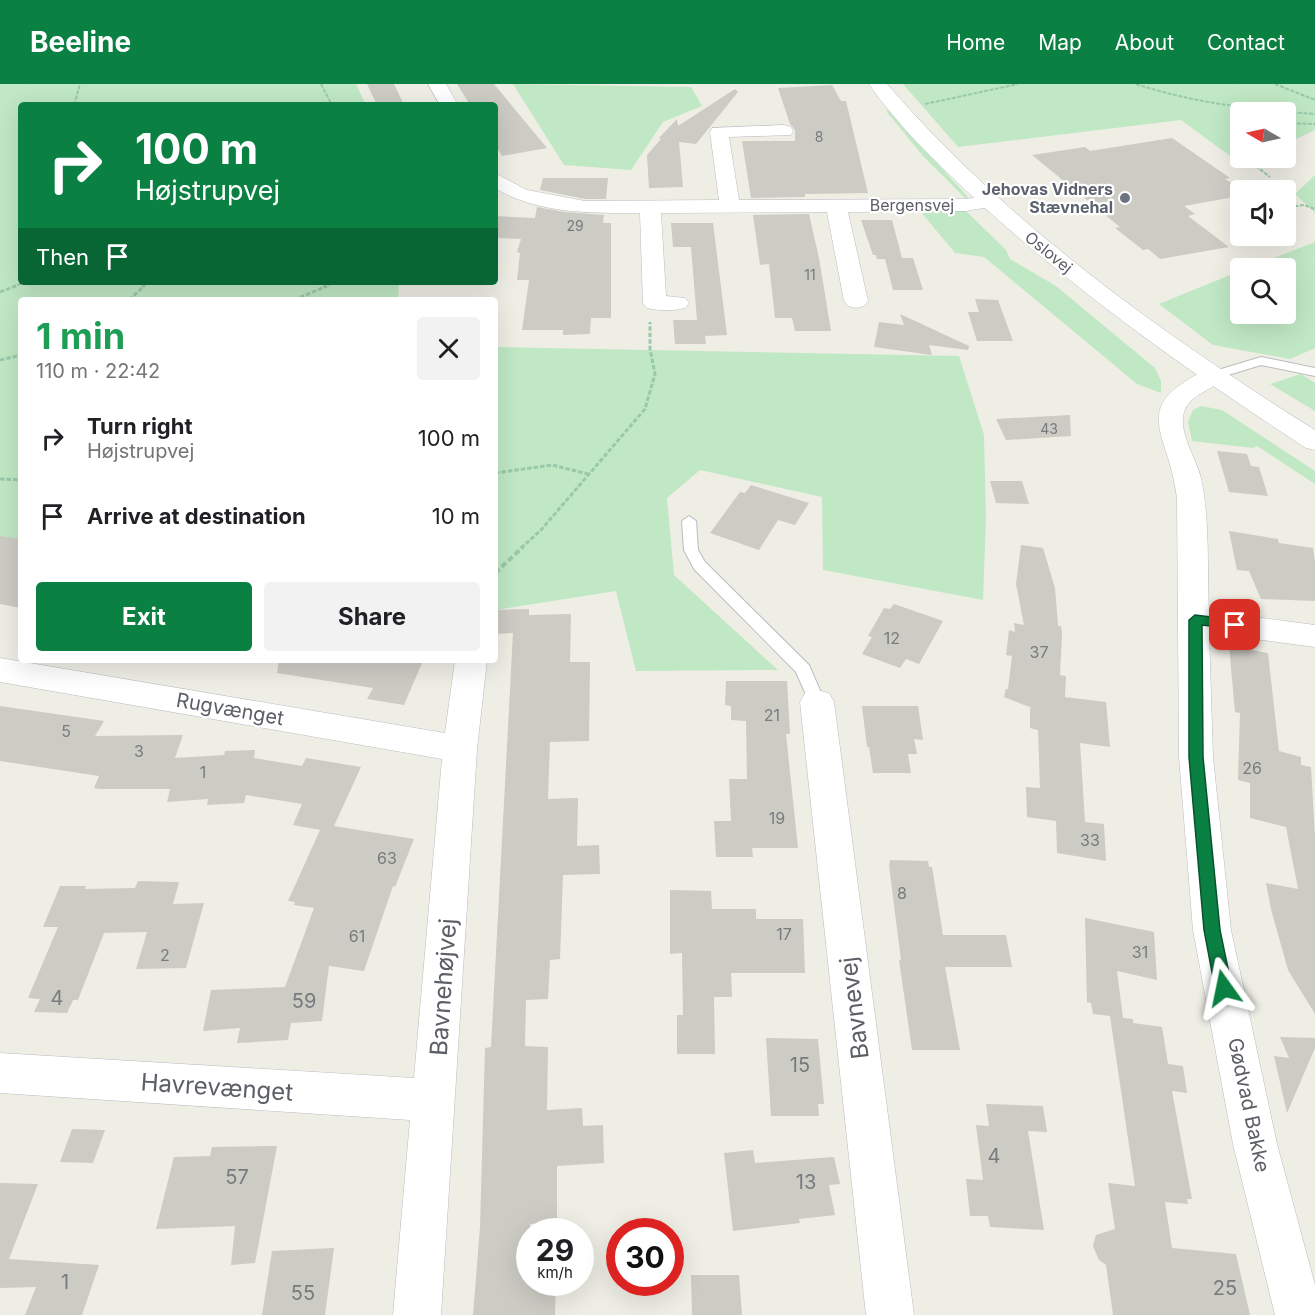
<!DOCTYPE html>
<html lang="en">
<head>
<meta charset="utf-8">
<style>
  :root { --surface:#fff; --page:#f2f2f2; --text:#202124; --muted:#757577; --accent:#0b8043 }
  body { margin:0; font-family:Inter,sans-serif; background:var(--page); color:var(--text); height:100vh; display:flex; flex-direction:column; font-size:22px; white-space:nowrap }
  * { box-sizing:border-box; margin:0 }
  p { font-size:20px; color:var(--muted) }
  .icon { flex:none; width:33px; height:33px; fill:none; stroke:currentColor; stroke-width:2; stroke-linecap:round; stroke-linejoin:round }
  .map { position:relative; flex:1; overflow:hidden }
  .sheet { position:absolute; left:18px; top:213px; width:480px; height:366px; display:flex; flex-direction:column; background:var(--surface); border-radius:6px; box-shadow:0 6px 24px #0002 }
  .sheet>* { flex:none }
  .guide { position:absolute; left:18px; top:18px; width:480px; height:183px; border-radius:6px; box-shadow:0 6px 24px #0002; background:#0b8043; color:#fff; overflow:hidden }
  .needle { width:39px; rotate:279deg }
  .fabs { position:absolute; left:1230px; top:18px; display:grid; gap:12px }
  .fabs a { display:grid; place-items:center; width:66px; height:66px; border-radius:6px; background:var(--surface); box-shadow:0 6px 24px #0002; font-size:30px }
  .speed { position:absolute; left:516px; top:1134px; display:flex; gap:12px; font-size:30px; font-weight:700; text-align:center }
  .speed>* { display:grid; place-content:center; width:78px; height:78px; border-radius:50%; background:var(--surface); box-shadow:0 6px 24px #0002; line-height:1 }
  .speed small { font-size:15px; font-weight:400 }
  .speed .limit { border:9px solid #d22; background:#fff; color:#111 }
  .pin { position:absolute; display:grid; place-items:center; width:51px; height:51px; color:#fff; margin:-26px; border-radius:12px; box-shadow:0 3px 9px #0006 }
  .me { position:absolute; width:66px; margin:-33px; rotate:348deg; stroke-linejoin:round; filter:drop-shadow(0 0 4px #0008) }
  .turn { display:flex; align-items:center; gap:21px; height:126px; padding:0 18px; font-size:27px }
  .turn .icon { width:78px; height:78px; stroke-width:2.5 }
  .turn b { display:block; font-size:42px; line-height:51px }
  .then { display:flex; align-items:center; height:57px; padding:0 18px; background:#0003; gap:12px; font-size:22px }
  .round { display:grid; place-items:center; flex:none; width:63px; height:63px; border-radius:6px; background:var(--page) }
  .head { display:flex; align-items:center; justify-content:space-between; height:102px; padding:0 18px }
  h1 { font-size:36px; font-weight:700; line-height:45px; color:#1e9e55 }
  .cta { display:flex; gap:12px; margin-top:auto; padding:12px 18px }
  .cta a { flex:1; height:69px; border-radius:6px; background:var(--accent); color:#fff; font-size:24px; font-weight:700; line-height:69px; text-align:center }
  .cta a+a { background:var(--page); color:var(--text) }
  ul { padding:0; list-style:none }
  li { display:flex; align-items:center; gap:18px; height:78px; padding:0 18px }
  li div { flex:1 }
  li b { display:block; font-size:22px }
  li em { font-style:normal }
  header { display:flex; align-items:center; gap:36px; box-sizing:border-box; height:84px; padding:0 30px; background:var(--accent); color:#fff }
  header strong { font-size:28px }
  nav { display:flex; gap:33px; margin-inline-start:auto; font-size:21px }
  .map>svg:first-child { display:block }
  .green { fill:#c0e8c4 }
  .building { fill:#cccbc4 }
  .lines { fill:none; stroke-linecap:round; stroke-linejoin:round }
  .service-casing { stroke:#b9bcc1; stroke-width:2 }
  .minor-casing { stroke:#b9bcc1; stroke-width:1 }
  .tertiary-casing { stroke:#b9bcc1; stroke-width:1 }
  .path-far2 { stroke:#99c9ab; stroke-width:2; stroke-dasharray:4 1.5; stroke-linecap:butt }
  .path-far1 { stroke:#99c9ab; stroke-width:3; stroke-dasharray:4.5 2; stroke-linecap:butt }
  .path { stroke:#99c9ab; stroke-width:4; stroke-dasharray:6 3; stroke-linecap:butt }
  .service { fill:#fff; fill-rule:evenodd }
  .minor { fill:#fff; fill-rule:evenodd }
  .tertiary { fill:#fff; fill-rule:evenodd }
  .route { fill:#0b8043; stroke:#07532c; stroke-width:1.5 }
  .worship-dot { fill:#6b7280; stroke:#fff; stroke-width:2 }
  .labels { text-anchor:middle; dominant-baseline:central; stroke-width:4.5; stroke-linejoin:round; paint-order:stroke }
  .far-number-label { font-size:14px; fill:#787b7e }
  .far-worship-label { font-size:16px; font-weight:bold; fill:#5b616d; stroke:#fff; text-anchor:end }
  .far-street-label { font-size:16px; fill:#5c6066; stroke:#fff }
  .number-label { font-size:16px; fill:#787b7e }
  .street-label { font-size:20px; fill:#5c6066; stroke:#fff }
  .near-number-label { font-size:20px; fill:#787b7e }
  .near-street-label { font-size:24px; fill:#5c6066; stroke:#fff }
</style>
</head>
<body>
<header>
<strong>Beeline</strong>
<nav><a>Home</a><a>Map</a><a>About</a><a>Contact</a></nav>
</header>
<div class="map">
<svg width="1315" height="1231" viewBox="0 0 1315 1231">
  <rect width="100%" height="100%" fill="#efeee5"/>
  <path class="green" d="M 0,0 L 356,0 L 366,21 L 21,21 L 21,198 L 399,198 L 398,216 L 21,216 L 21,461 L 0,457 Z
    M 513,0 L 691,3 L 702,22 L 663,38 L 631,86 L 564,81 Z
    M 903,0 L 1315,0 L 1315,46 L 1286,60 L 1286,28 L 1240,28 L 1240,74 L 1256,74 L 1241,80 L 1181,36 L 958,63 Z
    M 889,26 L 968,113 L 966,115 L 923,72 L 886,27 Z
    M 1315,91 L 1315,129 L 1295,110 Z
    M 965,126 L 1006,166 L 1010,175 L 1056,202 L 1155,284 L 1161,297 L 1161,309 L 1137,300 L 984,173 L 955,169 L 920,127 Z
    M 1315,158 L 1315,264 L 1290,275 L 1213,261 L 1159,220 L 1240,187 L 1240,230 L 1286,230 L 1286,184 L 1248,184 Z
    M 495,263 L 959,272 L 984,351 L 986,435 L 983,516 L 823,486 L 822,413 L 700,386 L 667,414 L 674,491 L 778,586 L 636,587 L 616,507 L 495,526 Z
    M 1301,290 L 1315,299 L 1315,327 L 1270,300 Z
    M 1201,322 L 1222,326 L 1315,387 L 1315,400 L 1257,362 L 1253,364 L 1192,357 L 1188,338 L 1193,326 Z"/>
  <path class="building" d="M 367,0 L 394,0 L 404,21 L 377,21 Z
    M 457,0 L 494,0 L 547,64 L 502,72 L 495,61 L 495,21 L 470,21 Z
    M 832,1 L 841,17 L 846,17 L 868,109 L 805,110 L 805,113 L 751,114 L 742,57 L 795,57 L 795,46 L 790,40 L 778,4 Z
    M 735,5 L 738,8 L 696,60 L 679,58 L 683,103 L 649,104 L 647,71 L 661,55 L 659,54 L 677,35 L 678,42 Z
    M 1172,54 L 1230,94 L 1225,95 L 1242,106 L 1240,112 L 1184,122 L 1195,130 L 1188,132 L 1229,163 L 1160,175 L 1148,165 L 1143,166 L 1115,144 L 1120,143 L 1032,71 L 1085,63 L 1090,67 Z
    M 543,94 L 608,94 L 606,115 L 585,115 L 540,106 Z
    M 537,123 L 565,128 L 604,131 L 603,139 L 611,139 L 611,234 L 591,234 L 590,250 L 563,251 L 563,246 L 522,246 L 529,196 L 517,196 L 520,169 L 517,168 L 521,155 L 495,154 L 495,132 L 535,134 Z
    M 809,130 L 819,174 L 831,247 L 795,247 L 792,234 L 775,234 L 769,180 L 760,181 L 753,131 Z
    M 861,136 L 892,136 L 902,174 L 913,174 L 923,206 L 893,206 L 885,175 L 877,175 L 876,171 L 873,171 Z
    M 671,139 L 713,139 L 727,251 L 705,252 L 706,260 L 675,260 L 673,236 L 697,236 L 691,163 L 673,163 Z
    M 975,215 L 998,216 L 1013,257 L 977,257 L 968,228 L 979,228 Z
    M 900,230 L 969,262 L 968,266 L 929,261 L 932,271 L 874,263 L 879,238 L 904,241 Z
    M 1070,331 L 1071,352 L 1006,356 L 996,335 Z
    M 1217,367 L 1247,370 L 1251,382 L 1259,383 L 1268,412 L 1229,408 Z
    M 990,397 L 1022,397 L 1029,420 L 996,419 Z
    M 751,401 L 809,419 L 795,441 L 778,436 L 759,466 L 710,449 L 740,408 L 745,409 Z
    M 1229,447 L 1278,455 L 1279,459 L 1313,464 L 1315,478 L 1315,517 L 1261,515 L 1249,487 L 1237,486 Z
    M 0,452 L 21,455 L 21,524 L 0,520 Z
    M 1021,461 L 1043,464 L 1055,504 L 1058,542 L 1061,542 L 1062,550 L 1060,591 L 1066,592 L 1065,613 L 1106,618 L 1110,663 L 1080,659 L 1085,738 L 1104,740 L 1106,777 L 1057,769 L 1056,737 L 1027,733 L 1026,703 L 1040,704 L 1038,646 L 1030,644 L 1030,624 L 1032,624 L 1004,613 L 1006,605 L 1008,605 L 1012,572 L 1006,571 L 1009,546 L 1015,548 L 1014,539 L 1024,541 L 1016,500 Z
    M 894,520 L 943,537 L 919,580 L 906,575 L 900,584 L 862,570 L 872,553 L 868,552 L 884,524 L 890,525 Z
    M 529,525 L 529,531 L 571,530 L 570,578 L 590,578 L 589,657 L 550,658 L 548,715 L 578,714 L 577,762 L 599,761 L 600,790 L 563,791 L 560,875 L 550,876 L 548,915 L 526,916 L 525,962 L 548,963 L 547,1026 L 582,1024 L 583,1042 L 603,1041 L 604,1079 L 557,1082 L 557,1138 L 530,1140 L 530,1198 L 556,1198 L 555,1231 L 473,1231 L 480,1143 L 485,964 L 491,963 L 513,549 L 495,550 L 495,526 Z
    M 1229,562 L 1268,569 L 1279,667 L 1301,673 L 1301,681 L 1311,683 L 1315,753 L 1315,930 L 1288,886 L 1271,825 L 1266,799 L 1298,805 L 1286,743 L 1250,734 L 1250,699 L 1238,696 L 1240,629 L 1235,628 Z
    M 279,576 L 402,576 L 422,579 L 404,621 L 367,615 L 373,604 L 277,589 Z
    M 726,597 L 787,597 L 790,650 L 786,650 L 798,764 L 752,764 L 753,773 L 716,773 L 714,737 L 731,737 L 729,695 L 747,695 L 746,637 L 731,636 L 731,622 L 725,621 Z
    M 0,622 L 104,637 L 95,652 L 183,651 L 175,674 L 224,671 L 225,667 L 255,666 L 254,674 L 302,682 L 306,674 L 361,683 L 334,742 L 414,755 L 395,803 L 393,802 L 364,887 L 329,882 L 322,937 L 291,939 L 288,956 L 237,959 L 240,944 L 203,947 L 211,906 L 285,903 L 314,824 L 294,821 L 295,818 L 288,817 L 320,746 L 293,741 L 302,720 L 246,711 L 244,719 L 207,721 L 208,715 L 167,718 L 170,705 L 99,705 L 94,704 L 99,692 L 0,677 Z
    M 862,622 L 918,622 L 923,656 L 914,655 L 917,670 L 908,670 L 911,689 L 873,689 L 869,663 L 867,663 Z
    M 890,776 L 928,777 L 929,783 L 932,783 L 943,851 L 1006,851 L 1012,883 L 945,883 L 960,966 L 912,966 L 899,876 L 901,876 L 889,782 Z
    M 138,797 L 179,798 L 173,820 L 204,819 L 186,884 L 136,885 L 147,848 L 104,849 L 78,916 L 73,916 L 67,929 L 34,928 L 40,915 L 28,914 L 58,843 L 43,843 L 60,802 L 86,802 L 85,805 L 135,804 Z
    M 670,806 L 711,807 L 712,825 L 756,825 L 756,835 L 803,835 L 805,889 L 731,889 L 732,913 L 714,913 L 715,970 L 677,970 L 677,931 L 683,931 L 682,869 L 670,870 Z
    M 1085,834 L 1154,848 L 1157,896 L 1117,887 L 1123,934 L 1133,935 L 1133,939 L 1162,943 L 1168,980 L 1183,982 L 1187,1009 L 1172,1007 L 1192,1115 L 1187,1115 L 1188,1120 L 1165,1118 L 1172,1164 L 1236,1170 L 1250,1231 L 1113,1231 L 1106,1181 L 1099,1176 L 1093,1162 L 1096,1151 L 1115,1145 L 1108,1099 L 1135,1102 L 1110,932 L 1093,930 L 1091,919 L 1087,918 Z
    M 1280,953 L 1315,954 L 1315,964 L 1287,1029 L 1274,972 L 1289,974 Z
    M 766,954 L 818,955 L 824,1020 L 818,1020 L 819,1032 L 771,1032 Z
    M 986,1020 L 1043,1022 L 1047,1048 L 1028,1047 L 1044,1146 L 990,1143 L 988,1132 L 970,1132 L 966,1095 L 983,1096 L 976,1041 L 989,1042 Z
    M 72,1045 L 105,1046 L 93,1079 L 60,1078 Z
    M 277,1062 L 255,1179 L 231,1181 L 235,1142 L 156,1145 L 174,1073 L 210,1072 L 212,1063 Z
    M 753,1066 L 755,1079 L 834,1073 L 840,1100 L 829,1101 L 835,1131 L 799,1135 L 800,1139 L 733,1147 L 724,1069 Z
    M 0,1099 L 38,1100 L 9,1175 L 99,1181 L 82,1231 L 25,1231 L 36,1203 L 0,1204 Z
    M 334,1164 L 325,1231 L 262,1231 L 272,1167 Z
    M 691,1191 L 739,1191 L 742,1231 L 692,1231 Z"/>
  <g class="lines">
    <defs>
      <path id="service" d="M 1261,273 L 1315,284 L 1315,292 L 1261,281 L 1212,296 L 1206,292 L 1208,289 Z
        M 689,432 L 696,437 L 698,466 L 705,478 L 809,581 L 825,618 L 823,622 L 817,624 L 811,622 L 796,588 L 694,485 L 684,466 L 682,437 Z"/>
      <path id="minor" d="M 428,0 L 446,0 L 458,21 L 440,21 Z
        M 784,41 L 791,43 L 793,47 L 791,51 L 729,53 L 739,116 L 966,115 L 988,112 L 995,114 L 998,118 L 995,122 L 966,127 L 848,128 L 868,217 L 864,222 L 856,224 L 848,222 L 844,217 L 827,128 L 661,129 L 666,212 L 685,214 L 689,219 L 685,224 C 673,227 659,227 647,224 L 643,219 L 640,129 C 591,129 537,130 495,104 L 495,89 L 527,106 L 585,117 L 719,116 L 710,48 L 712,44 Z
        M 1212,285 L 1221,287 L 1224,292 C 1214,307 1190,309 1184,328 C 1178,348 1196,374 1201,394 C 1210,436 1207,483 1209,527 L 1315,541 L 1315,563 L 1209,549 L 1213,673 L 1231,846 L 1277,1060 L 1315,1201 L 1315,1231 L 1275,1231 L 1233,1060 L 1193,846 L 1179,673 L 1177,414 C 1175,402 1173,389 1169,377 C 1159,345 1147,322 1183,299 C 1192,293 1201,287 1212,285 Z
        M 0,574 L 445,649 L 455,576 L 487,576 L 477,665 L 441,1231 L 393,1231 L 410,1036 L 0,1009 L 0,969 L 414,994 L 442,675 L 0,598 Z
        M 817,606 L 829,609 L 834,618 L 914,1231 L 866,1231 L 800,618 L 805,609 Z"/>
      <path id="tertiary" d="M 869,0 L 887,0 C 1007,139 1160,249 1315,346 L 1315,366 L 1306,364 C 1189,288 1073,206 971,111 C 935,77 897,41 869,0 Z"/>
    </defs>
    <use href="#service" class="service-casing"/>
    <use href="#minor" class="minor-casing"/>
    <use href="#tertiary" class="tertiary-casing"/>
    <path class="path-far2" d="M 321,0 L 332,21
      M 1136,0 C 1194,19 1254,26 1315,30
      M 1275,0 L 1315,16
      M 925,20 L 1018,0
      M 74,21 L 80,0
      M 1286,39 L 1315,40
      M 1256,74 L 1252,79 L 1270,93
      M 1289,123 L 1304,121 L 1315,125
      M 12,203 L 26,198
      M 142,203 L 148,198
      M 323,203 L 336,198"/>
    <path class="path-far1" d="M 0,208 L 16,202
      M 129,216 L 144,202
      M 294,216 L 327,202
      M 0,276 L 21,271
      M 495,389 L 552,381 L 588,390
      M 0,395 L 21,396
      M 521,464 L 541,446 L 645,325 L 655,290 L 650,265 L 650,238"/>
    <path class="path" d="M 495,489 L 523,463"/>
    <use href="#service" class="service"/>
    <use href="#minor" class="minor"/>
    <use href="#tertiary" class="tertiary"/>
  </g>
  <path class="route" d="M 1195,531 L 1235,536 L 1241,541 L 1235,545 L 1202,541 L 1203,673 L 1220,846 L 1232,904 L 1230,909 L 1224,912 L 1218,909 L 1215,904 L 1204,846 L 1189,673 L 1189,536 Z"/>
  <circle class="worship-dot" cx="1125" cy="114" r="6"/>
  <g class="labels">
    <g class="far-number-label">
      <text x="819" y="52">8</text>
      <text x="575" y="141">29</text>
      <text x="810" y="190">11</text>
      <text x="1049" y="344">43</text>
    </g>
    <g class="far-worship-label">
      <text x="1113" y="105">Jehovas Vidners<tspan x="1113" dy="18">Stævnehal</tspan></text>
    </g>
    <g class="far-street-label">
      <text x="912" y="121">Bergensvej</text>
      <text transform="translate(1049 168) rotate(39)">Oslovej</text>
    </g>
    <g class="number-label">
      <text x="892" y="554">12</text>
      <text x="1039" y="568">37</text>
      <text x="772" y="631">21</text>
      <text x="66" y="647">5</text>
      <text x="139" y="667">3</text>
      <text x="1252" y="684">26</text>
      <text x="203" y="688">1</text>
      <text x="777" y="734">19</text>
      <text x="1090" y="756">33</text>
      <text x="387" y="774">63</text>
      <text x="902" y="809">8</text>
      <text x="784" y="850">17</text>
      <text x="357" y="852">61</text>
      <text x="1140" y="868">31</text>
      <text x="165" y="871">2</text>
    </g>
    <g class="street-label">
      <text transform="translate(230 625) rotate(10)">Rugvænget</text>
      <text transform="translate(1249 1021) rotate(78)">Gødvad Bakke</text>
    </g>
    <g class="near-number-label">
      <text x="57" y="914">4</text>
      <text x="304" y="917">59</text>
      <text x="800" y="981">15</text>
      <text x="994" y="1072">4</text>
      <text x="237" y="1093">57</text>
      <text x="806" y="1098">13</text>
      <text x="65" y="1198">1</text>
      <text x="1225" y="1204">25</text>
      <text x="303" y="1209">55</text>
    </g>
    <g class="near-street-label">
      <text transform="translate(443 903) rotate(-86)">Bavnehøjvej</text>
      <text transform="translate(854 924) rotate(-97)">Bavnevej</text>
      <text transform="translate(217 1003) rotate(4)">Havrevænget</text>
    </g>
  </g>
</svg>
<div class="fabs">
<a><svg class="needle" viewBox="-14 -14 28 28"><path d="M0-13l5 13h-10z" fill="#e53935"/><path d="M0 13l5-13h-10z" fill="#757577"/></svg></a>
<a><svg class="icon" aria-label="sound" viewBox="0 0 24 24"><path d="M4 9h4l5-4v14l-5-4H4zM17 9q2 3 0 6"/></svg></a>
<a><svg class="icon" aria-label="search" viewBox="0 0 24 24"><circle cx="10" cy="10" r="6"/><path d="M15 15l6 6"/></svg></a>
</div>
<div class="speed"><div>29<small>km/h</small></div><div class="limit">30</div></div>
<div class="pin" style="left:1235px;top:541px;background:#d93025"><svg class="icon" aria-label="arrive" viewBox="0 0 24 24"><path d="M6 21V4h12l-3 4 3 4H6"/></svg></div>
<svg class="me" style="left:1224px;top:904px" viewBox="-20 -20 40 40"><path d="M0-17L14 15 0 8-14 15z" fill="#0b8043" stroke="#fff" stroke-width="4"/></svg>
<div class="guide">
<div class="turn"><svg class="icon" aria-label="right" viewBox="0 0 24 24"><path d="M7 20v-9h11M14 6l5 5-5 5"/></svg><div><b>100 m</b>Højstrupvej</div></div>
<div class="then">Then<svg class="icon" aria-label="arrive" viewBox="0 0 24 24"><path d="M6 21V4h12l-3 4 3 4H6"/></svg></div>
</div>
<section class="sheet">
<div class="head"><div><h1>1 min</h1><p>110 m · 22:42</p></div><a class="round"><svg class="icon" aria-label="close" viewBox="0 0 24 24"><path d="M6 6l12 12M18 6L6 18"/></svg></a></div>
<ul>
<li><svg class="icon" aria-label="right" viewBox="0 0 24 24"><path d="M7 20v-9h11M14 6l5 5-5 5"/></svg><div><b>Turn right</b><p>Højstrupvej</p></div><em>100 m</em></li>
<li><svg class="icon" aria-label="arrive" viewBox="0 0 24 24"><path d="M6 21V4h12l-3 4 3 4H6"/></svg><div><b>Arrive at destination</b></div><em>10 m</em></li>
</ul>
<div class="cta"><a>Exit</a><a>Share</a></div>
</section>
</div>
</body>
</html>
